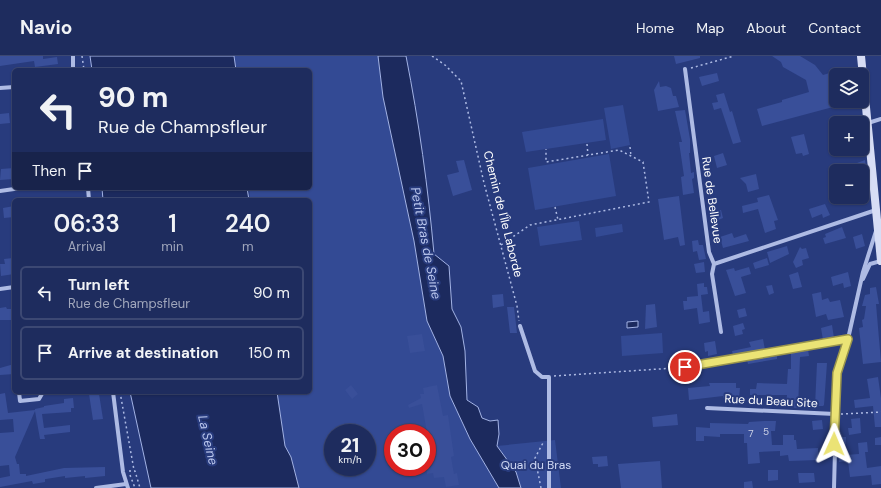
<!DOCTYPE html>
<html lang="en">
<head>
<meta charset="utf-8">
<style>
  :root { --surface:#1e2c5e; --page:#263464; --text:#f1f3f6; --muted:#a1a7bc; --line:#3c4873 }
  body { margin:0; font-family:"DM Sans",sans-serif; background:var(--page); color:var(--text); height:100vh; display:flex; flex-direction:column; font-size:15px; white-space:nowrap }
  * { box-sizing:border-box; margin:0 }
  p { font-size:13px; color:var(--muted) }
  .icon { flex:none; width:22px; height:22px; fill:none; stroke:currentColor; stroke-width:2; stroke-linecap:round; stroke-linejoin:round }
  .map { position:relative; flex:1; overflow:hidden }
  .sheet { position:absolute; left:12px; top:142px; width:300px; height:196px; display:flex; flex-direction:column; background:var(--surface); border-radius:6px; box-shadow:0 1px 3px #0004,0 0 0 1px var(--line) }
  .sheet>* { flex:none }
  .hud { position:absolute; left:12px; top:12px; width:300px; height:122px; border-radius:6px; box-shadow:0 1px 3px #0004,0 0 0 1px var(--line); background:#1e2c5e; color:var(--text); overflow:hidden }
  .controls { position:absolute; left:829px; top:12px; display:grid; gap:8px }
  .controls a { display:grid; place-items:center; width:40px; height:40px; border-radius:6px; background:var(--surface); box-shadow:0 1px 3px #0004,0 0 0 1px var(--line); font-size:20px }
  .speed { position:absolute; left:324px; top:368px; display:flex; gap:8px; font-size:20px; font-weight:700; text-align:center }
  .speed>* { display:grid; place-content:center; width:52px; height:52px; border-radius:50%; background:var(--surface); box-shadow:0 1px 3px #0004,0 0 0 1px var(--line); line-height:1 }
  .speed small { font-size:10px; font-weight:400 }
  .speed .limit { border:6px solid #d22; background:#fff; color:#111 }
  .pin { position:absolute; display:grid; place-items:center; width:34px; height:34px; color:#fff; margin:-17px; border:2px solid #fff; border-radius:50%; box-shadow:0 1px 4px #0007 }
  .me { position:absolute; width:44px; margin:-22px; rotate:1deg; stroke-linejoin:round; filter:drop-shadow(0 0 3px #0008) }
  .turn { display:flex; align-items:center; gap:14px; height:84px; padding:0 20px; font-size:18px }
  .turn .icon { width:52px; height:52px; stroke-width:2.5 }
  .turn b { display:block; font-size:28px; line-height:34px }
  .then { display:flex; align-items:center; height:38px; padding:0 20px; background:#0003; gap:8px; font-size:15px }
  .eta { display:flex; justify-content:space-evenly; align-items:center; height:68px; text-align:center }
  .eta b { font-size:24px; font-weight:600; line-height:28px }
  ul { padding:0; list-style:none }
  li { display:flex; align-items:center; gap:12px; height:54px; margin:0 8px 6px; padding:0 12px; border:2px solid var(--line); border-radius:6px }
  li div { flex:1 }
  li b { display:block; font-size:15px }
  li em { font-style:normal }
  header { display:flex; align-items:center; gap:24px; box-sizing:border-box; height:56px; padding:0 20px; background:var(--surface); border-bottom:1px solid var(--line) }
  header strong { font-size:19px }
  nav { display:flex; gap:22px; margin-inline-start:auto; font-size:14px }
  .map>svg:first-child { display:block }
  .green { fill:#334a94; fill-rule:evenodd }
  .water { fill:#1c2a5e; stroke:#a3b3e5 }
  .building { fill:#394f99 }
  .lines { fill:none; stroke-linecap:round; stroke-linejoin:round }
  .path { stroke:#aebbe4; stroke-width:1.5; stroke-dasharray:2 3; stroke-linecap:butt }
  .street { stroke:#aebbe4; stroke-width:4 }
  .secondary { stroke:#d7ddf5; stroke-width:8 }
  .route-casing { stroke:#99944c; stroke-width:10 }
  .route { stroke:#ebe375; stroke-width:7 }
  .labels { text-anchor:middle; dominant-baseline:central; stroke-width:4; stroke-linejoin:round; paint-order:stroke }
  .number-label { font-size:10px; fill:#ced3e6 }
  .street-label { font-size:12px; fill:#fff; stroke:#283b7d }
  .park-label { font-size:12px; fill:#d0d9f4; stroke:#283b7d }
  .water-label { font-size:13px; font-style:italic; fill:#b9c5ec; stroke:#283b7d }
</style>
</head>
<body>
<header>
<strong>Navio</strong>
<nav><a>Home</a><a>Map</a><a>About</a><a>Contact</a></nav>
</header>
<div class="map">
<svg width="881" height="432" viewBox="0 0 881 432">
  <rect width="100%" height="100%" fill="#283b7d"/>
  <path class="green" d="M 234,0 L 378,0 L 383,41 L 414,185 L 427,265 L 443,300 L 450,340 L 469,380 L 499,432 L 299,432 L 291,401 L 285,390 L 277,336 L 310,336 L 310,144 L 250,144 L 249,132 L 310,132 L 310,14 L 236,14 ZM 333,377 L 367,377 L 367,411 L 333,411 ZM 393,377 L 427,377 L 427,411 L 393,411 Z
    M 623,49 L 630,89 L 611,93 L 604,52 Z
    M 603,63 L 606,84 L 526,96 L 522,76 Z
    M 609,98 L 616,140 L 535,154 L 528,112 Z
    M 579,165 L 582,184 L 540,190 L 537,171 Z
    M 622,168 L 623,176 L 596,181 L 595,172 Z
    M 662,277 L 663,297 L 622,300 L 621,280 Z
    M 555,384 L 561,432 L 521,432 L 516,416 L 497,390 Z"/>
  <path class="water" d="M 90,0 L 234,0 L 236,14 L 92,14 Z
    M 378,0 L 406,0 C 419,66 428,131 434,198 L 449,210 L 452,253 L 461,271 L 465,295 L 467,344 L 478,351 L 482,362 L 490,365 L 498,364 L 499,378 L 497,390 L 516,416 L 521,432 L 499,432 L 470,383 L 450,340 L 443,300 L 427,265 L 414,185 L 383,41 Z
    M 102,132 L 247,132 L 249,144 L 103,144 Z
    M 638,265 L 638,271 L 627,272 L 627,266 Z
    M 130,336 L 277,336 L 285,390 L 291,401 L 299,432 L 151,432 Z"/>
  <path class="building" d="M 0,0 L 43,0 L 43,3 L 57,1 L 58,8 L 35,11 L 34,5 L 0,10 Z
    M 674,0 L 700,0 L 700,2 L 676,8 Z
    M 772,0 L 800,0 L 815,9 L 823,19 L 836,15 L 836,45 L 848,45 L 848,47 L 762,70 L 757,53 L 782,46 L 782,44 L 809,36 L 806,24 L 783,11 L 781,6 Z
    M 717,17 L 719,25 L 702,30 L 699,21 Z
    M 659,25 L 660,31 L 666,30 L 671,32 L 673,40 L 676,40 L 679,51 L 658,55 L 654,34 Z
    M 724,37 L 730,56 L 732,55 L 741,86 L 733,88 L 721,52 L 714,54 L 712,47 L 718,46 L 716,39 Z
    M 685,54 L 690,83 L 690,97 L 689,97 L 691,117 L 694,116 L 694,122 L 692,123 L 694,137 L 683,139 L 681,121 L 684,120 L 679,86 L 682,86 L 675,55 Z
    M 9,57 L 10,67 L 0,68 L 0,58 Z
    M 804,78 L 809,98 L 803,100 L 802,97 L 796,98 L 791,81 Z
    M 723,97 L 727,109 L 717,112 L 714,100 Z
    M 464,104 L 472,134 L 453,140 L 447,119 L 459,116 L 456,105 Z
    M 865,104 L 866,110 L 857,115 L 851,115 L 849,110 Z
    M 14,112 L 13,123 L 0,124 L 1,113 Z
    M 756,118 L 759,133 L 748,136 L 746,128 L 740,122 Z
    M 769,139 L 778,164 L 774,165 L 776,173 L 765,177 L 758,153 L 743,157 L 742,150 L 758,146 L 757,142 Z
    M 679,140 L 685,189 L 680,190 L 678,181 L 664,184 L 658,143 Z
    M 825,148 L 830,159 L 823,162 L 822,158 L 812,162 L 809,153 Z
    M 14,150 L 14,161 L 4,162 L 3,152 Z
    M 721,154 L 723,162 L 716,165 L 713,156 Z
    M 842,171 L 846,182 L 825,188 L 823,182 L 826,181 L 825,178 Z
    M 732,177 L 734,182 L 746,178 L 749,185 L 723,192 L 720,181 Z
    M 862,178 L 865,190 L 856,193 L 853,181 Z
    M 698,184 L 699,189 L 703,189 L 706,203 L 699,204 L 697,195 L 693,196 L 692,185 Z
    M 787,190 L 789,198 L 770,207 L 767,196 Z
    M 800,191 L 802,193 L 806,192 L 809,202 L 802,204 L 803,209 L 796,212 L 793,206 Z
    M 13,202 L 14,218 L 1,220 L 0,208 L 5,208 L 4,203 Z
    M 767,202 L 769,209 L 755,213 L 753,207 Z
    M 704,206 L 705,216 L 696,217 L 694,208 Z
    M 749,211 L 751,218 L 741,221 L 746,237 L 735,240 L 726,214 L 734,212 L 735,215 Z
    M 798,216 L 802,231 L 793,233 L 789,219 Z
    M 848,216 L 851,230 L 844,232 L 843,227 L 833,230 L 831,221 Z
    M 704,227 L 704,231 L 707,231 L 708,238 L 701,239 L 703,256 L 709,255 L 710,266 L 699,268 L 697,252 L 684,254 L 683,245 L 687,245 L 687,241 L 698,240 L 697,228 Z
    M 772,229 L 774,237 L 769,239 L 766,230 Z
    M 876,231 L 879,248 L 876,248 L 881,306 L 863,308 L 859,272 L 863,271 L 862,264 L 864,263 L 866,250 L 862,250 L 865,239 L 870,238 L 870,232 Z
    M 821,236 L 822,244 L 828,242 L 830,246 L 840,244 L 844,261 L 828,264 L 826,258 L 816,261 L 812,238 Z
    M 503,238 L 504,250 L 493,252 L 492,239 Z
    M 655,248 L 657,271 L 645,273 L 646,249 Z
    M 6,251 L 7,253 L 14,253 L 14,264 L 0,264 L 0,252 Z
    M 507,251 L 514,251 L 517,277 L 510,277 Z
    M 745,252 L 747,260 L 739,262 L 737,254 Z
    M 743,267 L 745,273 L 742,274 L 743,278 L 735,280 L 733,270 Z
    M 832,269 L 834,282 L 823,284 L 821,272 Z
    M 422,278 L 425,295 L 410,297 L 407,280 Z
    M 763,283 L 765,294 L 733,299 L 732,295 L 751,291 L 749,286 Z
    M 715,285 L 717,298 L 708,300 L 708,295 L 705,296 L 704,287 Z
    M 808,293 L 809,300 L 800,301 L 798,352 L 786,351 L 787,339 L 750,339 L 750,333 L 756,333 L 757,327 L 787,328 L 788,313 L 791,313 L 791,296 Z
    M 777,299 L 777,303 L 748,308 L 747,304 Z
    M 817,307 L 827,307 L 824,349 L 823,350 L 815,350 Z
    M 14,308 L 14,318 L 0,319 L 0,312 Z
    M 878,321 L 881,342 L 881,371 L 875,371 L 873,350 L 855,352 L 854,344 L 870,342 L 867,323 Z
    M 709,327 L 736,327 L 736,332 L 740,332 L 739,342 L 723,342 L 723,340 L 689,344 L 688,332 L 710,330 Z
    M 351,329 L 358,338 L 352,343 L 345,334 Z
    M 437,329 L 443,360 L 448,359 L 454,400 L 451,401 L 454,418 L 457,417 L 459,429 L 446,431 L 444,421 L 434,422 L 433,417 L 427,418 L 427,377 L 422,348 L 409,352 L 408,349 L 421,342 L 420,338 L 424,338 L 423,332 Z
    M 5,337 L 8,357 L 35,354 L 35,353 L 44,351 L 44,350 L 64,347 L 64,343 L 73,342 L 74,352 L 71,352 L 71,356 L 42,358 L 44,372 L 70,369 L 70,376 L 44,379 L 45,383 L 40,383 L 35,355 L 15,401 L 17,408 L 19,408 L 20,418 L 26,418 L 26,420 L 64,412 L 105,411 L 105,420 L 85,422 L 85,420 L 65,422 L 65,420 L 46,423 L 45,423 L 45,426 L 33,428 L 32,425 L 0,431 L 0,422 L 10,420 L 9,409 L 0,410 L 0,377 L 14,376 L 13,363 L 0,364 L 0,338 Z
    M 89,338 L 99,338 L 103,363 L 93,364 Z
    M 677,358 L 678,369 L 653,371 L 652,361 Z
    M 860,362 L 861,377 L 849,379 L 848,372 L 852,372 L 851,363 Z
    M 822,364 L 823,373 L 813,374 L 812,365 Z
    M 764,365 L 776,365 L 775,375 L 771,375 L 772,389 L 783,389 L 783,379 L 794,379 L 794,384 L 796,384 L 797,393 L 818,392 L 818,404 L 789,405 L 788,399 L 780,400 L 780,395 L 759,396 L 760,407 L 748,408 L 747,387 L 744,387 L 744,378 L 720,378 L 720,381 L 704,380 L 704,385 L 696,385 L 696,371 L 710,372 L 710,367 L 748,368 L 749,366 Z
    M 840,381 L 846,381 L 845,399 L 859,398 L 858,387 L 867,386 L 868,396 L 865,396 L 867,412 L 881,410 L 881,428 L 872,429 L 871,419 L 850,421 L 848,405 L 839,406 Z
    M 881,381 L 881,389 L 875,389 L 875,382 Z
    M 607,400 L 608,410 L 598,411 L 598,408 L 593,408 L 592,401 Z
    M 660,405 L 662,432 L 621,432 L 618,408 Z
    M 768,414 L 778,414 L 778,424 L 768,425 Z
    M 798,417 L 814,417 L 815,426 L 799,427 Z
    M 752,425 L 753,432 L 744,432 L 744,426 Z"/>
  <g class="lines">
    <path class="path" d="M 82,0 L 84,14
      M 432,0 L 445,9 L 461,25 L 484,127 L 517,250 L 519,265
      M 691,12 L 734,0
      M 587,88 L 588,99
      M 630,91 L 631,100
      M 555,151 L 558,164
      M 501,189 L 530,169 L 649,146 L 643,106 L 619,94 L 546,106 L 546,93
      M 554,320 L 674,312
      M 120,336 L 134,414
      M 841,358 L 881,356
      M 129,415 L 135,415 L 140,432
      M 130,419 L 135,432
      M 541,432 L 535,402 L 544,385"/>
    <path class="street" d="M 685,13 L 709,196 L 714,208 L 712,218 L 721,276
      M 73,14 L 73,0
      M 0,32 L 14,31
      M 868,67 L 881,63
      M 88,132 L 89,144
      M 0,135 L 21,132
      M 714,208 L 876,154
      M 863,223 L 870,208 L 881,205
      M 0,233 L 14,231
      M 520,270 L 535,315 L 542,321 L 549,321 L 549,432
      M 678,312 L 848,283
      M 19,336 L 20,345 L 39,343 L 43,336
      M 113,336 L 123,416 L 128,432
      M 707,352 L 835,358
      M 96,432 L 126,428
      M 834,432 L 837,317 L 848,283 L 863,216 L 876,175"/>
    <path class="secondary" d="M 861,0 L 881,205"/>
  </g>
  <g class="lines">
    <defs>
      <path id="route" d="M 685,311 L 848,283 L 837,317 L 834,388"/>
    </defs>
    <use href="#route" class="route-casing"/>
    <use href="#route" class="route"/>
  </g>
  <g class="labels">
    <g class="number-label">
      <text x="766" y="375">5</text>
      <text x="751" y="377">7</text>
    </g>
    <g class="street-label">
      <text transform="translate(712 144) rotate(82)">Rue de Bellevue</text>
      <text transform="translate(503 158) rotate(76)">Chemin de l'Île Laborde</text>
      <text transform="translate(771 345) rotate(3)">Rue du Beau Site</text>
    </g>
    <g class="park-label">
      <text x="536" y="409">Quai du Bras</text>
    </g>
    <g class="water-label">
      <text transform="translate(426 187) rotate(79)">Petit Bras de Seine</text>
      <text transform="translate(208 384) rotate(77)">La Seine</text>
    </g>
  </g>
</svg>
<div class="controls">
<a><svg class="icon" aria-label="layers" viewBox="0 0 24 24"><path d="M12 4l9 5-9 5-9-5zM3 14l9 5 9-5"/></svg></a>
<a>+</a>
<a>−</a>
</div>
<div class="speed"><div>21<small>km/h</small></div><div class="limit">30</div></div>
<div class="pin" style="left:685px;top:311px;background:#d93025"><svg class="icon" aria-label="arrive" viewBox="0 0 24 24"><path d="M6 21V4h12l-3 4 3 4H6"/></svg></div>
<svg class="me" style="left:834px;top:388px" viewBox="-20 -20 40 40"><path d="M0-17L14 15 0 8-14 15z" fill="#ebe375" stroke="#fff" stroke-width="4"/></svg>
<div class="hud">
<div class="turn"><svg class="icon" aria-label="left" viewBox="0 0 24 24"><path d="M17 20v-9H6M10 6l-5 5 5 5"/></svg><div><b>90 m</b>Rue de Champsfleur</div></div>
<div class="then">Then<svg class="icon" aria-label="arrive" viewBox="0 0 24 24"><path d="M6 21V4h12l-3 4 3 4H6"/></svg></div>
</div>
<section class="sheet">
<div class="eta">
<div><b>06:33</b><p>Arrival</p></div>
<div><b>1</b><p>min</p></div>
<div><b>240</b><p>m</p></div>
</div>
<ul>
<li><svg class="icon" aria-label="left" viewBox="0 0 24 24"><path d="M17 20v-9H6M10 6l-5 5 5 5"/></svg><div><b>Turn left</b><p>Rue de Champsfleur</p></div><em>90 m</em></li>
<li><svg class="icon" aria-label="arrive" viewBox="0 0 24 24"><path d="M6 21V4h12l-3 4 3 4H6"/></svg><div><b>Arrive at destination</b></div><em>150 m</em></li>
</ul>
</section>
</div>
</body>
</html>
